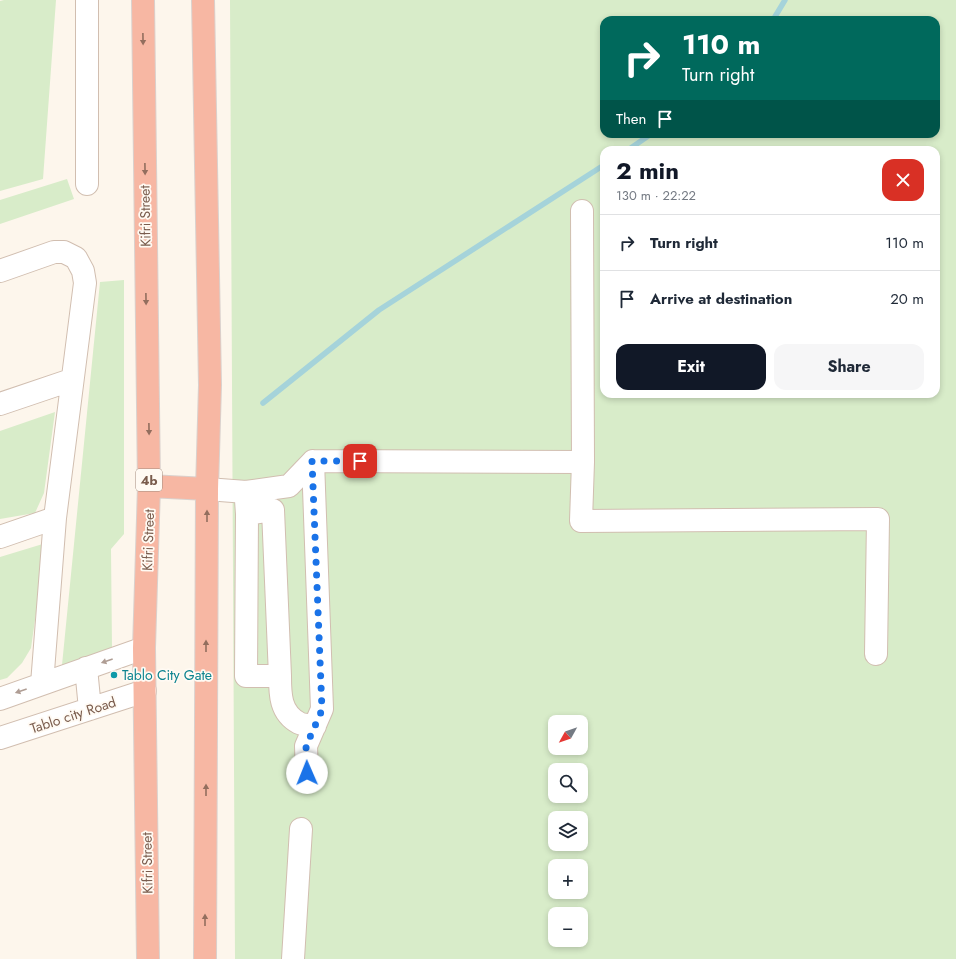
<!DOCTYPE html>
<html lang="en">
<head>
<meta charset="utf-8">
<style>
  :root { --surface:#fff; --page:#f6f6f7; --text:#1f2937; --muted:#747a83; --line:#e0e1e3; --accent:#111827 }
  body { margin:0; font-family:Jost,sans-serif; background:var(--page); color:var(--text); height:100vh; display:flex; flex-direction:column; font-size:15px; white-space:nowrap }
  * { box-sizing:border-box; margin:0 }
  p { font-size:13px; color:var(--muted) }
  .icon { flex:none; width:22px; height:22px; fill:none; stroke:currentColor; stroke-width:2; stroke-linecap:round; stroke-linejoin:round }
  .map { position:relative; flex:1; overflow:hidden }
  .panel { position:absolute; left:600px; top:146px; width:340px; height:252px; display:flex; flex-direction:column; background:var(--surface); border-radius:12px; box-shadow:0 2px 6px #0003 }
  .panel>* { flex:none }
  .guide { position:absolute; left:600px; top:16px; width:340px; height:122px; border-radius:12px; box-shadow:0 2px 6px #0003; background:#00695c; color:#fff; overflow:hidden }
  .needle { width:26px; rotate:230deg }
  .fabs { position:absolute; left:548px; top:715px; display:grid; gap:8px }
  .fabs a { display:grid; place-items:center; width:40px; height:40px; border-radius:8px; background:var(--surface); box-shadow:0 2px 6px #0003; font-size:20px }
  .pin { position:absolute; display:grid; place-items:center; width:34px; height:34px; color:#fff; margin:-17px; border-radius:8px; box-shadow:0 2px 6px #0006 }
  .me { position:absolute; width:44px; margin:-22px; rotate:359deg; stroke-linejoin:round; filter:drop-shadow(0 0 3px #0008) }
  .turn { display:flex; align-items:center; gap:14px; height:84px; padding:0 16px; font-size:18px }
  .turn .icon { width:52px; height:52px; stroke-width:2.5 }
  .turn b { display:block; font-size:28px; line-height:34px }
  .then { display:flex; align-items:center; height:38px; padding:0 16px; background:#0003; gap:8px; font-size:15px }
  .round { display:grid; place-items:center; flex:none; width:42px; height:42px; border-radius:12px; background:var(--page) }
  .headline { display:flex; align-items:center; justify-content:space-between; height:68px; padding:0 16px }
  h1 { font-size:24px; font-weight:700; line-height:30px; color:var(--accent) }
  .primary-button { display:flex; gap:8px; margin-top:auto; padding:8px 16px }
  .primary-button a { flex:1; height:46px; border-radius:12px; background:var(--accent); color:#fff; font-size:16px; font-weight:700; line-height:46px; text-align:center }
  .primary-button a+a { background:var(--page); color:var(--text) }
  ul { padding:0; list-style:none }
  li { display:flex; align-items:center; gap:12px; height:56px; padding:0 16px; border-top:1px solid var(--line) }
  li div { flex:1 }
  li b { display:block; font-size:15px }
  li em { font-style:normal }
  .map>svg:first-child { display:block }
  .green { fill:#d8ecc9; fill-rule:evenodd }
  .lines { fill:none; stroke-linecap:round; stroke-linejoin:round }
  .stream { stroke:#a5d3da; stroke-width:5.5 }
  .minor-casing { stroke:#d1beb0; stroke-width:24 }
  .highway-casing { stroke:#dad1cd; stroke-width:24 }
  .minor { stroke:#fff; stroke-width:22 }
  .highway { stroke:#f7b7a3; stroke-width:22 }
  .oneway { fill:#936e5e }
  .oneway2 { fill:#af9d94 }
  .route { stroke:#1a73e8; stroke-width:7; stroke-dasharray:0 12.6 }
  .culture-dot { fill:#0f9aa8; stroke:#fffaf3; stroke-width:1.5 }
  .labels { text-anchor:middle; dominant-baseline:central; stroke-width:3.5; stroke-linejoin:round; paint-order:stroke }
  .shield { fill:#fffaf3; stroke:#a28b7f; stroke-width:1 }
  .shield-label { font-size:13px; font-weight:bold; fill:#7a5c4d }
  .street-label { font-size:14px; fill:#7a5c4d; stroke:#fffaf3 }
  .culture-label { font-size:14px; fill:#0d838f; stroke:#fffaf3; text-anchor:start }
</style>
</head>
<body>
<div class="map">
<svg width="956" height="959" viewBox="0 0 956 959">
  <rect width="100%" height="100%" fill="#fdf6ec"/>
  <path class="green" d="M 4,0 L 56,0 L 43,179 L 0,191 L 0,1 Z
    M 230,0 L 956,0 L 956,959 L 235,959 ZM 604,20 L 936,20 L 936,134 L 604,134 ZM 604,150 L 936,150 L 936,394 L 604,394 ZM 555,722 L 581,722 L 581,748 L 555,748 ZM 555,770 L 581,770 L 581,796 L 555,796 ZM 555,818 L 581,818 L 581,844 L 555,844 ZM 555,866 L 581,866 L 581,892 L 555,892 ZM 555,914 L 581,914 L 581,940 L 555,940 Z
    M 67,179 L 74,199 L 0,224 L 0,200 Z
    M 124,280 L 124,534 L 111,549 L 112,649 L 62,665 L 100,282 Z
    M 55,412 L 44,493 L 35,513 L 0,519 L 0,431 Z
    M 46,543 L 31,648 L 22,663 L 7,678 L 0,680 L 0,557 Z"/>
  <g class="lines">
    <path class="stream" d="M 773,20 L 785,0
      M 628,150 L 651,134
      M 263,403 L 379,310 L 604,165"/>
    <defs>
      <path id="minor" d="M 87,0 L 87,184
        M 582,211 L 583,462 L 581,521 L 878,519 L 876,654
        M 0,271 L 54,252 L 64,252 L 76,258 L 83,271 L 85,283 L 55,518 L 42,684
        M 0,404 L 71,380
        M 207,489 L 246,492 L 289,486 L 313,461 L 583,462
        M 246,500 L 247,514 L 246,676 L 280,676
        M 247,514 L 273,510 L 280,676 C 280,694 280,713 299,723 C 303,725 310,725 315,726
        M 0,537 L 55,518
        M 86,668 L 90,709
        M 0,699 L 144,648
        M 0,738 L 145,691
        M 307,773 L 306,746 L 322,709 L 313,461
        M 293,959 L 301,829"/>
      <path id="highway" d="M 143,0 L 149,486 L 144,648 L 148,959
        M 203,0 L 210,385 L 207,489 L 205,959
        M 149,486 L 207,489"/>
    </defs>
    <use href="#minor" class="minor-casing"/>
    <use href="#highway" class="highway-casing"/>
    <use href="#minor" class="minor"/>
    <use href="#highway" class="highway"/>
  </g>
  <defs><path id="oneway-solid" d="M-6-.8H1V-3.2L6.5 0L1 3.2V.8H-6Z"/></defs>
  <g class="oneway">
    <use href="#oneway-solid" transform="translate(143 39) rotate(89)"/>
    <use href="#oneway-solid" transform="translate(145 169) rotate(89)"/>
    <use href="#oneway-solid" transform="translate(146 299) rotate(89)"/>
    <use href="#oneway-solid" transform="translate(149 429) rotate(89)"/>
    <use href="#oneway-solid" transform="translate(207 516) rotate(-90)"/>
    <use href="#oneway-solid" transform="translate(206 646) rotate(-90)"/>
    <use href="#oneway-solid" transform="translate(206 790) rotate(-90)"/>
    <use href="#oneway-solid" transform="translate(205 920) rotate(-90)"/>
  </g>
  <g class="oneway2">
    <use href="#oneway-solid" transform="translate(107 661) rotate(161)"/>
    <use href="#oneway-solid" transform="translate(21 691) rotate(161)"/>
  </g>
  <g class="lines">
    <path class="route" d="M 307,773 L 306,746 L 322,710 L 312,461 L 360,461"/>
  </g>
  <circle class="culture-dot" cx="114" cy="675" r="4"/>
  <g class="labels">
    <rect class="shield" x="136" y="469" width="26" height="22" rx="3"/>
    <g class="shield-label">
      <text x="149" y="480">4b</text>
    </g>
    <g class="street-label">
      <text transform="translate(145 216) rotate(-91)">Kifri Street</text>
      <text transform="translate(148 540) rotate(-88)">Kifri Street</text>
      <text transform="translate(73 715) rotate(-18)">Tablo city Road</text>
      <text transform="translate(147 863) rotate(-91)">Kifri Street</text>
    </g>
    <g class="culture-label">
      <text x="122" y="675">Tablo City Gate</text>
    </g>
  </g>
</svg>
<div class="fabs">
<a><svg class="needle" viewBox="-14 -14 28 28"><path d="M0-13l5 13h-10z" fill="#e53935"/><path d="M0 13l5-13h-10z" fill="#747a83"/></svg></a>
<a><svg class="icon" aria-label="search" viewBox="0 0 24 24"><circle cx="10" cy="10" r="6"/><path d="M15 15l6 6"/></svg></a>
<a><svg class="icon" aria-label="layers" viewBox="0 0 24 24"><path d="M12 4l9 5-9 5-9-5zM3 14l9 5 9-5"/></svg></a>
<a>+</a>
<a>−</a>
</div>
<div class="pin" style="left:360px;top:461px;background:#d93025"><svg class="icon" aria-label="arrive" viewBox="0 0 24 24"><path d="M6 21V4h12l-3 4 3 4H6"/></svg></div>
<svg class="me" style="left:307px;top:773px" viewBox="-20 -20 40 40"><circle r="19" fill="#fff"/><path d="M0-13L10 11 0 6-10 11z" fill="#1a73e8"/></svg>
<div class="guide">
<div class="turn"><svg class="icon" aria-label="right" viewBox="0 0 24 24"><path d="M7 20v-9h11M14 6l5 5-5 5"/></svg><div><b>110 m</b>Turn right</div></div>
<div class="then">Then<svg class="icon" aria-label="arrive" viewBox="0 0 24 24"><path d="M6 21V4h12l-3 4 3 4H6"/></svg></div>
</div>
<section class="panel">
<div class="headline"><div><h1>2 min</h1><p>130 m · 22:22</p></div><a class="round" style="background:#d93025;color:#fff"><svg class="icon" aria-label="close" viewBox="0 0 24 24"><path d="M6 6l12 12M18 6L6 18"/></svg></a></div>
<ul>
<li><svg class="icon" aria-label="right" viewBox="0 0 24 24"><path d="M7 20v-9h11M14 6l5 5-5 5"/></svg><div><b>Turn right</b></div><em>110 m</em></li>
<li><svg class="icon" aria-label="arrive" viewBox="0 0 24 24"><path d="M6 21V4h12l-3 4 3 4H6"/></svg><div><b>Arrive at destination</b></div><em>20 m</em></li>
</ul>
<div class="primary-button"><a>Exit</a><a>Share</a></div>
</section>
</div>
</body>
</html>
